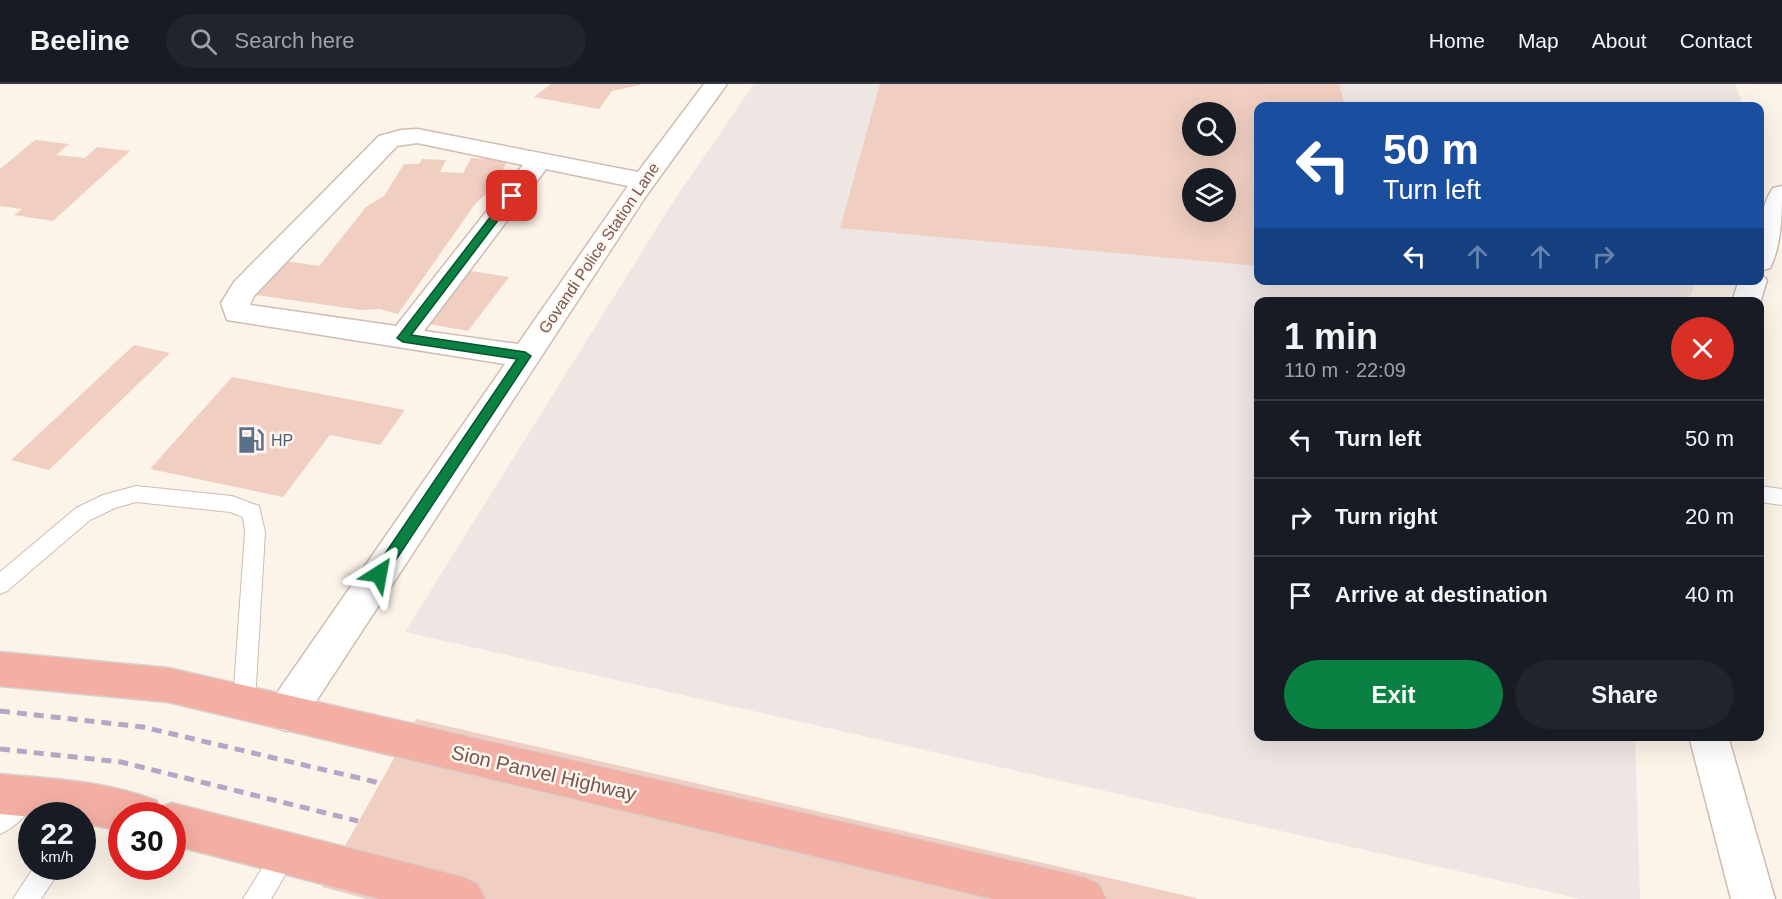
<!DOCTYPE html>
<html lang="en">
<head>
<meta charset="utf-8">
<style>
  :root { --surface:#171b24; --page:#20242c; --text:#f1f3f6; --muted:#9ea1a6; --line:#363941; --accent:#0b8043 }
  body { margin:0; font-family:Arial,sans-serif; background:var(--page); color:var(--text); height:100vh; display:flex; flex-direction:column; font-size:22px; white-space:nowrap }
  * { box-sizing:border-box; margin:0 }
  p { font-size:20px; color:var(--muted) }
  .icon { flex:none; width:33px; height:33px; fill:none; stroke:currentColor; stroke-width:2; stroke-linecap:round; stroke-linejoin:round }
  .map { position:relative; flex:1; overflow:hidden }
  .details { position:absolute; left:1254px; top:213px; width:510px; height:444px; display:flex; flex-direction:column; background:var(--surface); border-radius:12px; box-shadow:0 6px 24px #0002 }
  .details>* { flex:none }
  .hud { position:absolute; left:1254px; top:18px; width:510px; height:183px; border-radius:12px; box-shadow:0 6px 24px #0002; background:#1a4fa0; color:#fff; overflow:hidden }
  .fabs { position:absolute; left:1182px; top:18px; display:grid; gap:12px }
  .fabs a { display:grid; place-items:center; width:54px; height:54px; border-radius:50%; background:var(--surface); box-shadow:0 6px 24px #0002; font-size:30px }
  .speed { position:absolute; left:18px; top:718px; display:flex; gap:12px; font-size:30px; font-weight:700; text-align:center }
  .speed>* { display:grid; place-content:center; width:78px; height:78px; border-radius:50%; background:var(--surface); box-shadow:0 6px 24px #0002; line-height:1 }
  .speed small { font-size:15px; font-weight:400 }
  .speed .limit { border:9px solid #d22; background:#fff; color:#111 }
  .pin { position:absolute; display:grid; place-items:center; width:51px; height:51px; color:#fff; margin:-26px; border-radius:12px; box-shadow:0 3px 9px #0006 }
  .me { position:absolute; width:66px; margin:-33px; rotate:34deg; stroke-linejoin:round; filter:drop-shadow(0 0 4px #0008) }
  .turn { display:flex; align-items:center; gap:21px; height:126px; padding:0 30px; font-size:27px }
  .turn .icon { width:78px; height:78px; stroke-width:2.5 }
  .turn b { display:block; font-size:42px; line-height:51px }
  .lanes { display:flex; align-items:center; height:57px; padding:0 30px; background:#0003; justify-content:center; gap:30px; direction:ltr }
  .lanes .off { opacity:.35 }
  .round { display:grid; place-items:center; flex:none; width:63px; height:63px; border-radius:32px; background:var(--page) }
  .overview { display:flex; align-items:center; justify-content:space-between; height:102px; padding:0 30px }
  h1 { font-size:36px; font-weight:700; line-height:45px }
  .action { display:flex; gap:12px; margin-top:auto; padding:12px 30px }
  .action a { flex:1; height:69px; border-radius:36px; background:var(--accent); color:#fff; font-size:24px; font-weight:700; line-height:69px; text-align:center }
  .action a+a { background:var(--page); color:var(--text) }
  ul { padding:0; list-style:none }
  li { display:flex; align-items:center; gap:18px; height:78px; padding:0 30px; border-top:2px solid var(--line) }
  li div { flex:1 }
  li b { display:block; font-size:22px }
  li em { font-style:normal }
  header { display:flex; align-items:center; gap:36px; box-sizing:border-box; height:84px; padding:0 30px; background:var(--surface); border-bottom:2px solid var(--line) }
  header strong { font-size:28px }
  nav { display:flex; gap:33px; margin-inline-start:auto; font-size:21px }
  .search { width:420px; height:54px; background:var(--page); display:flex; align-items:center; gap:15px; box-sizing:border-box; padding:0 21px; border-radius:33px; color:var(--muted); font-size:22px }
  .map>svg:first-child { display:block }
  .industrial { fill:#ede6e2; fill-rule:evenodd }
  .building { fill:#f0cfc2; fill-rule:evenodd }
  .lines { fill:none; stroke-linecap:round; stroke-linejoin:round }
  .lane-casing { stroke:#d0bcb1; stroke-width:2 }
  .street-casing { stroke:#d0bcb1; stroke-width:3 }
  .secondary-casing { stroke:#d3bbaf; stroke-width:3 }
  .highway-casing { stroke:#d9d0cd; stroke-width:3 }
  .lane { fill:#fff; fill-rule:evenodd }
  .street { fill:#fff; fill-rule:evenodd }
  .secondary { fill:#fff; fill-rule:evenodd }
  .highway { fill:#f3afa3; fill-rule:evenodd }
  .rail { stroke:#b4a7c6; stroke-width:5; stroke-dasharray:10 7; stroke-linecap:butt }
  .route { fill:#0b8043; stroke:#07532c; stroke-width:1.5 }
  .labels { text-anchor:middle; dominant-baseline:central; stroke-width:5; stroke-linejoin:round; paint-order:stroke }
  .street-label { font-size:16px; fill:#76574d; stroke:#fef7f0 }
  .service-label { font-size:16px; fill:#4e5e75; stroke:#fef7f0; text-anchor:start }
  .near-street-label { font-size:20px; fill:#76574d; stroke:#fef7f0 }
</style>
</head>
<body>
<header>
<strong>Beeline</strong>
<div class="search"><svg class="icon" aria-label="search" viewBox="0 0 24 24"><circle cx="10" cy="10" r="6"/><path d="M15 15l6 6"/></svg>Search here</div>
<nav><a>Home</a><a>Map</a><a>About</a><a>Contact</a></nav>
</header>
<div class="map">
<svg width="1782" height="815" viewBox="0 0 1782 815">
  <rect width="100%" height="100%" fill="#fcf3e9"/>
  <path class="industrial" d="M 754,0 L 1735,0 L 1743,22 L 1258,22 L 1258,196 L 1695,197 L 1689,218 L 1258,218 L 1258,652 L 1635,653 L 1640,815 L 1581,815 L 405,548 L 673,118 ZM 1192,28 L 1226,28 L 1226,62 L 1192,62 ZM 1192,94 L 1226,94 L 1226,128 L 1192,128 Z"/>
  <path class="building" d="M 551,0 L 640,0 L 640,1 L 612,7 L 599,25 L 534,13 Z
    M 880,0 L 1339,0 L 1345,22 L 1258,22 L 1258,182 L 840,144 ZM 1192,28 L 1226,28 L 1226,62 L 1192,62 ZM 1192,94 L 1226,94 L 1226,128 L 1192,128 Z
    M 35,56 L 69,60 L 56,71 L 85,74 L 97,63 L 130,67 L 53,137 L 14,131 L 22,125 L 0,122 L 0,85 Z
    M 471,74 L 508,76 L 503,85 L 511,87 L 475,120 L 398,230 L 380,225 L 362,226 L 256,211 L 285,177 L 319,182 L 366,123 L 384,112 L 404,80 L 419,80 L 422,75 L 446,76 L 440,88 L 463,89 Z
    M 471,187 L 509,193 L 468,247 L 429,240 Z
    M 134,261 L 170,269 L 49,386 L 11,376 Z
    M 232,293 L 405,326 L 380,361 L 330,351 L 283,413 L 150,385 Z
    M 416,635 L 1196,814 L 1196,815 L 367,815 L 322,803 Z"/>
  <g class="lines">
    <defs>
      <path id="lane" d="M 136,402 L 232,412 L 259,422 L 265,448 L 255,618 L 252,625 L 244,628 L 236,625 L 233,618 L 245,448 L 243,433 L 230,428 L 136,418 L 115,424 L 90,436 L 7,507 L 0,510 L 0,488 L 76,424 L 103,411 Z
        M 1760,402 L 1782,405 L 1782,421 L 1760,418 Z
        M 25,701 L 34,705 L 37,713 C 31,728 15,744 0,750 L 0,721 L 16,705 Z
        M 286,757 L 295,760 L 298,769 L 271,815 L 243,815 L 277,760 Z
        M 34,783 L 62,783 L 41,815 L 13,815 Z"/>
      <path id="street" d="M 704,0 L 727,0 L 646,112 L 300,642 L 286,647 L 272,642 L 267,629 L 272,616 L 505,280 L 227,236 L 221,219 L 234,198 L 379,52 L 401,46 L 417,45 L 638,88 ZM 417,59 L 523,81 L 396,242 L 250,221 L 254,212 L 397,62 ZM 546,85 L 628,102 L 518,260 L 424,247 Z"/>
      <path id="secondary" d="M 1782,102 C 1782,130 1782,160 1770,184 L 1760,187 C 1757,161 1757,128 1773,104 Z
        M 1760,189 L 1767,196 L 1760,219 L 1732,218 L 1739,196 L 1760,196 Z
        M 1689,652 L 1728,652 L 1775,815 L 1731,815 Z"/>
      <path id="highway" d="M 0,568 L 168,584 L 1084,793 L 1099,800 L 1106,815 L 993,815 L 168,618 L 0,602 Z
        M 0,690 C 53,695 107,697 157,717 L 159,724 L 172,719 L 463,793 L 478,800 L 485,815 L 380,815 L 172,761 L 172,732 L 122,732 L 122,747 L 82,739 L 82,732 L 32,733 L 0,730 Z"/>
    </defs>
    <use href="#lane" class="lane-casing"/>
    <use href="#street" class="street-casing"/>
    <use href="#secondary" class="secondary-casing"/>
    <use href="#highway" class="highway-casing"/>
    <use href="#lane" class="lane"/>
    <use href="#street" class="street"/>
    <use href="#secondary" class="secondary"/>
    <use href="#highway" class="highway"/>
    <path class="rail" d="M 0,627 L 143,643 L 380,699
      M 0,665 L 121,678 L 358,737"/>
  </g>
  <path class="route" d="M 512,109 L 515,110 L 515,114 L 411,251 L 525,268 L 531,272 L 384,494 L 379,496 L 374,494 L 372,490 L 374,486 L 517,275 L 403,258 L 397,254 L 508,110 Z"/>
  <defs>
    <symbol id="fuel-bare" viewBox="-9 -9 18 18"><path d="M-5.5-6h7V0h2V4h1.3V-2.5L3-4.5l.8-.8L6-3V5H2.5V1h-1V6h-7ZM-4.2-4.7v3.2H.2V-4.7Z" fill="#5c6f8a" stroke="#fef7f0" stroke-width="2.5" paint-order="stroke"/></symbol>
  </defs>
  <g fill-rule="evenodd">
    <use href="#fuel-bare" x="232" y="337" width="38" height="38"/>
  </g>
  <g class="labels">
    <g class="street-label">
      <text transform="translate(599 164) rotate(-56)">Govandi Police Station Lane</text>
    </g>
    <g class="service-label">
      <text x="271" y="356">HP</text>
    </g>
    <g class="near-street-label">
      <text transform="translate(544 689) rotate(13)">Sion Panvel Highway</text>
    </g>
  </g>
</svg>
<div class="fabs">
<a><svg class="icon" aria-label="search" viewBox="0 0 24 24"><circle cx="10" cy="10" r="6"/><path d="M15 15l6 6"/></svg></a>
<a><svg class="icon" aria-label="layers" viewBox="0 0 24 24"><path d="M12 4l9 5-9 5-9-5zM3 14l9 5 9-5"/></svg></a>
</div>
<div class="speed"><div>22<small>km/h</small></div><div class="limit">30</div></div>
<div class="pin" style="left:512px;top:112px;background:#d93025"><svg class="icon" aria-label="arrive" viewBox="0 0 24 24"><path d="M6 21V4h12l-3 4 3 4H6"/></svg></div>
<svg class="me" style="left:379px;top:490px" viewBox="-20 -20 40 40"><path d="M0-17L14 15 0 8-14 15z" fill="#0b8043" stroke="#fff" stroke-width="4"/></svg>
<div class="hud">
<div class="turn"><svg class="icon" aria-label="left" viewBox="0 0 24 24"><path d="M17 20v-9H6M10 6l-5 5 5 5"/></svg><div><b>50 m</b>Turn left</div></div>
<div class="lanes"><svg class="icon" aria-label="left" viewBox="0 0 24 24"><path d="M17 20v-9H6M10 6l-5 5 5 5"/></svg><svg class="icon off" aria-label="ahead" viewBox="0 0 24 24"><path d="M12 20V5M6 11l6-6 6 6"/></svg><svg class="icon off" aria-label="ahead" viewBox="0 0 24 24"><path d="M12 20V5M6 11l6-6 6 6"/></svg><svg class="icon off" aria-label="right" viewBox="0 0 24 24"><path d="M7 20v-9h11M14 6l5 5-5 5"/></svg></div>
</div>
<section class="details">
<div class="overview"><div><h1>1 min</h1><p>110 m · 22:09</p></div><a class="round" style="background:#d93025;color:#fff"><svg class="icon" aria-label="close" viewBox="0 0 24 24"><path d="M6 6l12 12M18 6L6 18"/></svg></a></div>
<ul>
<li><svg class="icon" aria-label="left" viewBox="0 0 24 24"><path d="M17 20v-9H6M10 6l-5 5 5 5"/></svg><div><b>Turn left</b></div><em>50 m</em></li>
<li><svg class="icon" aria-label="right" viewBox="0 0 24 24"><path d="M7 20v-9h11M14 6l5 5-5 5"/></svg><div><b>Turn right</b></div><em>20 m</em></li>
<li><svg class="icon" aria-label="arrive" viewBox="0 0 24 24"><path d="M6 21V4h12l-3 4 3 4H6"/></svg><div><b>Arrive at destination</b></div><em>40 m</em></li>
</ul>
<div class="action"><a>Exit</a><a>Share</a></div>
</section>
</div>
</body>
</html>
